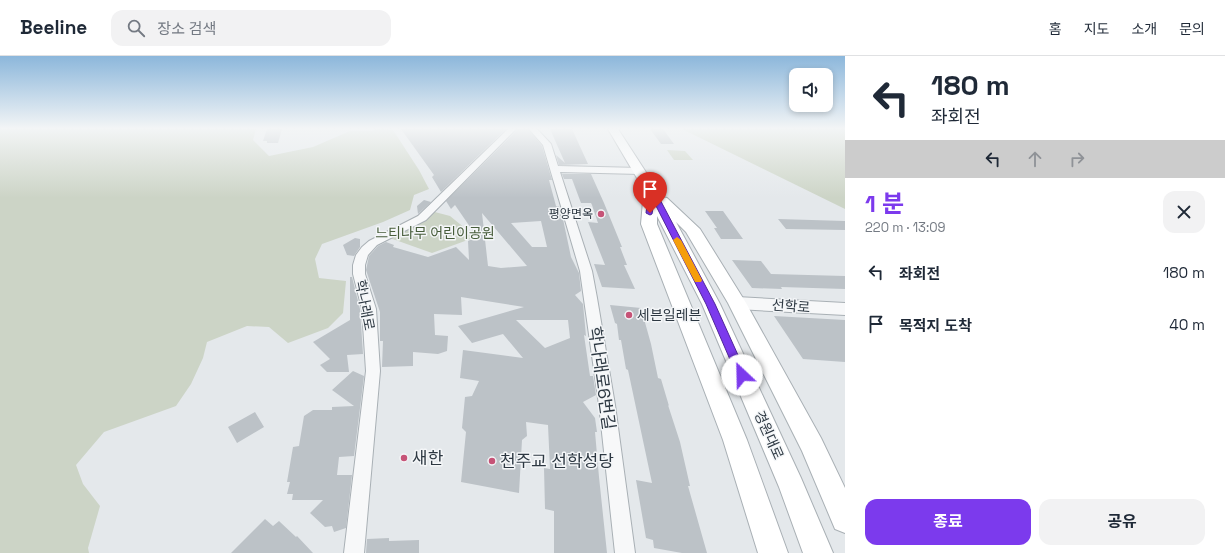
<!DOCTYPE html>
<html lang="ko">
<head>
<meta charset="utf-8">
<style>
  :root { --surface:#fff; --page:#f2f2f3; --text:#1f2937; --muted:#747a83; --line:#e0e1e3; --accent:#7c3aed }
  body { margin:0; font-family:"Space Grotesk","Noto Sans KR",sans-serif; background:var(--page); color:var(--text); height:100vh; display:flex; flex-direction:column; font-size:15px; white-space:nowrap }
  * { box-sizing:border-box; margin:0 }
  p { font-size:13px; color:var(--muted) }
  .icon { flex:none; width:22px; height:22px; fill:none; stroke:currentColor; stroke-width:2; stroke-linecap:round; stroke-linejoin:round }
  .map { position:relative; flex:1; overflow:hidden }
  .drawer { display:flex; flex-direction:column; background:var(--surface); width:380px }
  .drawer>* { flex:none }
  .top-card { background:#fff; color:var(--text); overflow:hidden }
  .controls { position:absolute; left:789px; top:12px; display:grid; gap:8px }
  .controls a { display:grid; place-items:center; width:44px; height:44px; border-radius:8px; background:var(--surface); box-shadow:0 2px 6px #0003; font-size:20px }
  .pin { position:absolute; display:grid; place-items:center; width:34px; height:34px; color:#fff; margin:-41px -17px; border-radius:50% 50% 50% 0; rotate:-45deg; box-shadow:0 0 4px #0007 }
  .pin .icon { rotate:45deg }
  .me { position:absolute; width:44px; margin:-22px; rotate:336deg; stroke-linejoin:round; filter:drop-shadow(0 0 3px #0008) }
  .turn { display:flex; align-items:center; gap:14px; height:84px; padding:0 20px; font-size:18px }
  .turn .icon { width:52px; height:52px; stroke-width:2.5 }
  .turn b { display:block; font-size:28px; line-height:34px }
  .lanes { display:flex; align-items:center; height:38px; padding:0 20px; background:#0003; justify-content:center; gap:20px; direction:ltr }
  .lanes .off { opacity:.35 }
  .round { display:grid; place-items:center; flex:none; width:42px; height:42px; border-radius:12px; background:var(--page) }
  .headline { display:flex; align-items:center; justify-content:space-between; height:68px; padding:0 20px }
  h1 { font-size:24px; font-weight:700; line-height:30px; color:var(--accent) }
  .primary-button { display:flex; gap:8px; margin-top:auto; padding:8px 20px }
  .primary-button a { flex:1; height:46px; border-radius:12px; background:var(--accent); color:#fff; font-size:16px; font-weight:700; line-height:46px; text-align:center }
  .primary-button a+a { background:var(--page); color:var(--text) }
  ul { padding:0; list-style:none }
  li { display:flex; align-items:center; gap:12px; height:52px; padding:0 20px }
  li div { flex:1 }
  li b { display:block; font-size:15px }
  li em { font-style:normal }
  header { display:flex; align-items:center; gap:24px; box-sizing:border-box; height:56px; padding:0 20px; background:var(--surface); border-bottom:1px solid var(--line) }
  header strong { font-size:19px }
  nav { display:flex; gap:22px; margin-inline-start:auto; font-size:14px }
  .search { width:280px; height:36px; background:var(--page); display:flex; align-items:center; gap:10px; box-sizing:border-box; padding:0 14px; border-radius:12px; color:var(--muted); font-size:15px }
  main { display:flex; flex:1; min-height:0 }
  .map>svg:first-child { display:block }
  .green { fill:#ccd4c6 }
  .building { fill:#bcc2c7; fill-rule:evenodd }
  .lines { fill:none; stroke-linecap:round; stroke-linejoin:round }
  .minor-casing { stroke:#a9b0b5; stroke-width:2 }
  .tertiary-casing { stroke:#a9b0b5; stroke-width:2 }
  .secondary-casing { stroke:#a9b0b5; stroke-width:2 }
  .minor { fill:#f7f8f9; fill-rule:evenodd }
  .tertiary { fill:#f7f8f9; fill-rule:evenodd }
  .secondary { fill:#fff; fill-rule:evenodd }
  .route { fill:#7c3aed; stroke:#51269a }
  .slow { fill:#f59e0b }
  .poi-dot { fill:#c65377; stroke:#f4f6f8; stroke-width:1.5 }
  .labels { text-anchor:middle; dominant-baseline:central; stroke-width:3; stroke-linejoin:round; paint-order:stroke }
  .far-poi-label { font-size:12px; fill:#2d3842; stroke:#f4f6f8; text-anchor:end }
  .park-label { font-size:14px; fill:#475d3b; stroke:#f4f6f8 }
  .street-label { font-size:14px; fill:#2d3842; stroke:#f4f6f8 }
  .poi-label { font-size:14px; fill:#2d3842; stroke:#f4f6f8; text-anchor:start }
  .near-street-label { font-size:17px; fill:#2d3842; stroke:#f4f6f8 }
  .near-poi-label { font-size:17px; fill:#2d3842; stroke:#f4f6f8; text-anchor:start }
</style>
</head>
<body>
<header>
<strong>Beeline</strong>
<div class="search"><svg class="icon" aria-label="search" viewBox="0 0 24 24"><circle cx="10" cy="10" r="6"/><path d="M15 15l6 6"/></svg>장소 검색</div>
<nav><a>홈</a><a>지도</a><a>소개</a><a>문의</a></nav>
</header>
<main>
<div class="map">
<svg width="845" height="497" viewBox="0 0 845 497">
  <rect width="100%" height="100%" fill="#e4e8eb"/>
  <path class="green" d="M 0,73 L 256,73 L 253,84 L 269,100 L 313,91 L 350,75 L 370,75 L 379,73 L 393,74 L 419,114 L 429,133 L 414,139 L 410,154 L 383,166 L 322,188 L 315,203 L 319,222 L 346,225 L 343,257 L 328,272 L 288,287 L 269,271 L 247,270 L 207,286 L 203,302 L 191,328 L 176,350 L 104,376 L 76,409 L 83,428 L 100,450 L 88,492 L 89,497 L 0,497 Z
    M 682,73 L 845,73 L 845,153 Z
    M 667,94 L 685,95 L 693,104 L 674,104 Z
    M 431,155 L 450,160 L 476,181 L 432,197 L 387,181 Z"/>
  <path class="building" d="M 267,73 L 282,73 L 278,87 L 267,87 L 267,85 L 263,85 Z
    M 401,73 L 506,73 L 441,136 L 432,121 L 434,119 Z
    M 518,73 L 528,73 L 542,90 L 552,124 L 549,124 L 556,150 L 559,150 L 563,163 L 571,201 L 579,217 L 581,235 L 575,239 L 583,248 L 586,280 L 584,279 L 590,320 L 593,320 L 596,339 L 583,346 L 595,362 L 597,376 L 595,376 L 599,421 L 607,497 L 554,497 L 554,455 L 545,453 L 544,412 L 550,413 L 548,369 L 526,366 L 527,380 L 522,384 L 519,437 L 461,426 L 466,376 L 462,372 L 465,341 L 472,340 L 479,325 L 460,322 L 463,294 L 523,302 L 503,278 L 472,287 L 458,270 L 524,251 L 461,241 L 462,259 L 434,258 L 435,279 L 448,280 L 447,295 L 438,298 L 413,296 L 413,310 L 382,311 L 383,285 L 380,285 L 380,256 L 366,214 L 369,200 L 378,190 L 386,186 L 394,189 L 393,191 L 428,201 L 456,191 L 469,204 L 468,185 L 477,181 L 455,149 L 451,153 L 446,145 ZM 482,157 L 527,210 L 501,212 L 488,210 ZM 541,165 L 547,191 L 532,191 L 511,167 ZM 516,264 L 568,264 L 570,282 L 545,292 Z
    M 550,73 L 572,73 L 588,108 L 559,109 L 556,99 L 565,107 Z
    M 650,73 L 663,73 L 674,88 L 661,88 Z
    M 562,118 L 591,118 L 604,147 L 622,191 L 620,191 L 627,209 L 624,209 L 635,233 L 602,231 L 594,208 L 605,209 L 588,166 L 598,167 L 592,149 L 591,147 L 581,147 L 572,123 L 564,123 Z
    M 424,144 L 431,146 L 418,158 L 417,150 Z
    M 705,155 L 723,155 L 743,183 L 721,183 L 714,172 L 717,172 Z
    M 778,163 L 845,165 L 845,174 L 786,173 Z
    M 355,182 L 360,183 L 360,191 L 354,200 L 347,199 L 343,189 Z
    M 732,204 L 761,205 L 771,218 L 845,220 L 845,233 L 781,231 L 782,233 L 752,232 Z
    M 350,221 L 352,221 L 360,253 L 363,298 L 347,299 L 349,316 L 327,316 L 320,309 L 330,303 L 313,286 L 350,264 Z
    M 610,249 L 641,252 L 651,288 L 658,322 L 661,323 L 669,350 L 668,349 L 680,386 L 690,430 L 688,430 L 707,497 L 682,497 L 654,492 L 653,484 L 646,482 L 636,424 L 652,427 L 628,314 L 626,313 L 621,284 L 619,284 L 617,268 L 615,267 Z
    M 774,260 L 845,264 L 845,306 L 803,303 Z
    M 353,315 L 364,320 L 354,400 L 339,401 L 337,419 L 352,419 L 346,472 L 334,476 L 332,470 L 325,471 L 310,457 L 323,444 L 292,444 L 293,438 L 287,438 L 290,426 L 287,426 L 293,391 L 299,390 L 304,360 L 313,354 L 332,354 L 332,351 L 354,350 L 332,334 Z
    M 255,356 L 264,371 L 237,387 L 228,371 Z
    M 265,463 L 273,470 L 279,465 L 296,481 L 297,480 L 313,497 L 231,497 Z
    M 389,482 L 389,485 L 419,484 L 419,497 L 366,497 L 367,483 Z"/>
  <g class="lines">
    <defs>
      <path id="minor" d="M 508,73 L 516,73 L 426,164 L 377,189 L 368,199 L 365,209 L 365,218 L 376,253 L 380,315 L 364,497 L 344,497 L 366,315 L 362,253 L 353,218 L 353,209 L 356,199 L 362,191 L 369,185 L 418,160 Z
        M 529,73 L 537,73 L 551,88 L 558,110 L 640,112 L 645,115 L 640,118 L 560,116 L 592,215 L 597,242 L 615,349 L 635,497 L 615,497 L 599,349 L 580,215 L 543,89 Z"/>
      <path id="tertiary" d="M 737,241 L 845,247 L 845,259 L 737,253 L 731,251 L 729,247 L 731,243 Z"/>
      <path id="secondary" d="M 608,73 L 618,73 L 662,141 L 667,142 L 700,173 L 746,247 L 821,382 L 845,432 L 845,477 L 835,473 L 802,395 L 728,247 L 686,176 L 676,166 L 720,248 L 801,422 L 833,497 L 803,497 L 779,431 L 702,248 L 657,160 L 657,168 L 747,384 L 788,497 L 758,497 L 723,384 L 641,168 L 644,134 Z"/>
    </defs>
    <use href="#minor" class="minor-casing"/>
    <use href="#tertiary" class="tertiary-casing"/>
    <use href="#secondary" class="secondary-casing"/>
    <use href="#minor" class="minor"/>
    <use href="#tertiary" class="tertiary"/>
    <use href="#secondary" class="secondary"/>
  </g>
  <linearGradient id="sky" x2="0" y2="1"><stop stop-color="#8cb7db"/><stop offset="0.51" stop-color="#f3f5f6"/><stop offset="1" stop-color="#f3f5f6" stop-opacity="0"/></linearGradient>
  <rect width="845" height="142" fill="url(#sky)"/>
  <path class="route" d="M 649,133 L 655,134 L 715,248 L 747,319 L 746,322 L 742,323 L 738,322 L 706,248 L 654,146 L 652,158 L 650,159 L 646,157 Z"/>
  <path class="slow" d="M 677,181 L 681,184 L 702,224 L 701,226 L 695,226 L 694,224 L 673,184 Z"/>
  <g class="poi-dot">
    <circle cx="601" cy="158" r="4"/>
    <circle cx="629" cy="259" r="4"/>
    <circle cx="404" cy="402" r="4"/>
    <circle cx="492" cy="405" r="4"/>
  </g>
  <g class="labels">
    <g class="far-poi-label">
      <text x="593" y="158">평양면옥</text>
    </g>
    <g class="park-label">
      <text x="435" y="177">느티나무 어린이공원</text>
    </g>
    <g class="street-label">
      <text transform="translate(365 249) rotate(79)">학나래로</text>
      <text transform="translate(791 250) rotate(4)">선학로</text>
      <text transform="translate(769 379) rotate(66)">경원대로</text>
    </g>
    <g class="poi-label">
      <text x="637" y="259">세븐일레븐</text>
    </g>
    <g class="near-street-label">
      <text transform="translate(602 322) rotate(82)">학나래로6번길</text>
    </g>
    <g class="near-poi-label">
      <text x="412" y="402">새한</text>
      <text x="500" y="405">천주교 선학성당</text>
    </g>
  </g>
</svg>
<div class="controls">
<a><svg class="icon" aria-label="sound" viewBox="0 0 24 24"><path d="M4 9h4l5-4v14l-5-4H4zM17 9q2 3 0 6"/></svg></a>
</div>
<div class="pin" style="left:650px;top:157px;background:#d93025"><svg class="icon" aria-label="arrive" viewBox="0 0 24 24"><path d="M6 21V4h12l-3 4 3 4H6"/></svg></div>
<svg class="me" style="left:742px;top:319px" viewBox="-20 -20 40 40"><circle r="19" fill="#fff"/><path d="M0-13L10 11 0 6-10 11z" fill="#7c3aed"/></svg>
</div>
<section class="drawer">
<div class="top-card">
<div class="turn"><svg class="icon" aria-label="left" viewBox="0 0 24 24"><path d="M17 20v-9H6M10 6l-5 5 5 5"/></svg><div><b>180 m</b>좌회전</div></div>
<div class="lanes"><svg class="icon" aria-label="left" viewBox="0 0 24 24"><path d="M17 20v-9H6M10 6l-5 5 5 5"/></svg><svg class="icon off" aria-label="ahead" viewBox="0 0 24 24"><path d="M12 20V5M6 11l6-6 6 6"/></svg><svg class="icon off" aria-label="right" viewBox="0 0 24 24"><path d="M7 20v-9h11M14 6l5 5-5 5"/></svg></div>
</div>
<div class="headline"><div><h1>1 분</h1><p>220 m · 13:09</p></div><a class="round"><svg class="icon" aria-label="close" viewBox="0 0 24 24"><path d="M6 6l12 12M18 6L6 18"/></svg></a></div>
<ul>
<li><svg class="icon" aria-label="left" viewBox="0 0 24 24"><path d="M17 20v-9H6M10 6l-5 5 5 5"/></svg><div><b>좌회전</b></div><em>180 m</em></li>
<li><svg class="icon" aria-label="arrive" viewBox="0 0 24 24"><path d="M6 21V4h12l-3 4 3 4H6"/></svg><div><b>목적지 도착</b></div><em>40 m</em></li>
</ul>
<div class="primary-button"><a>종료</a><a>공유</a></div>
</section>
</main>
</body>
</html>
